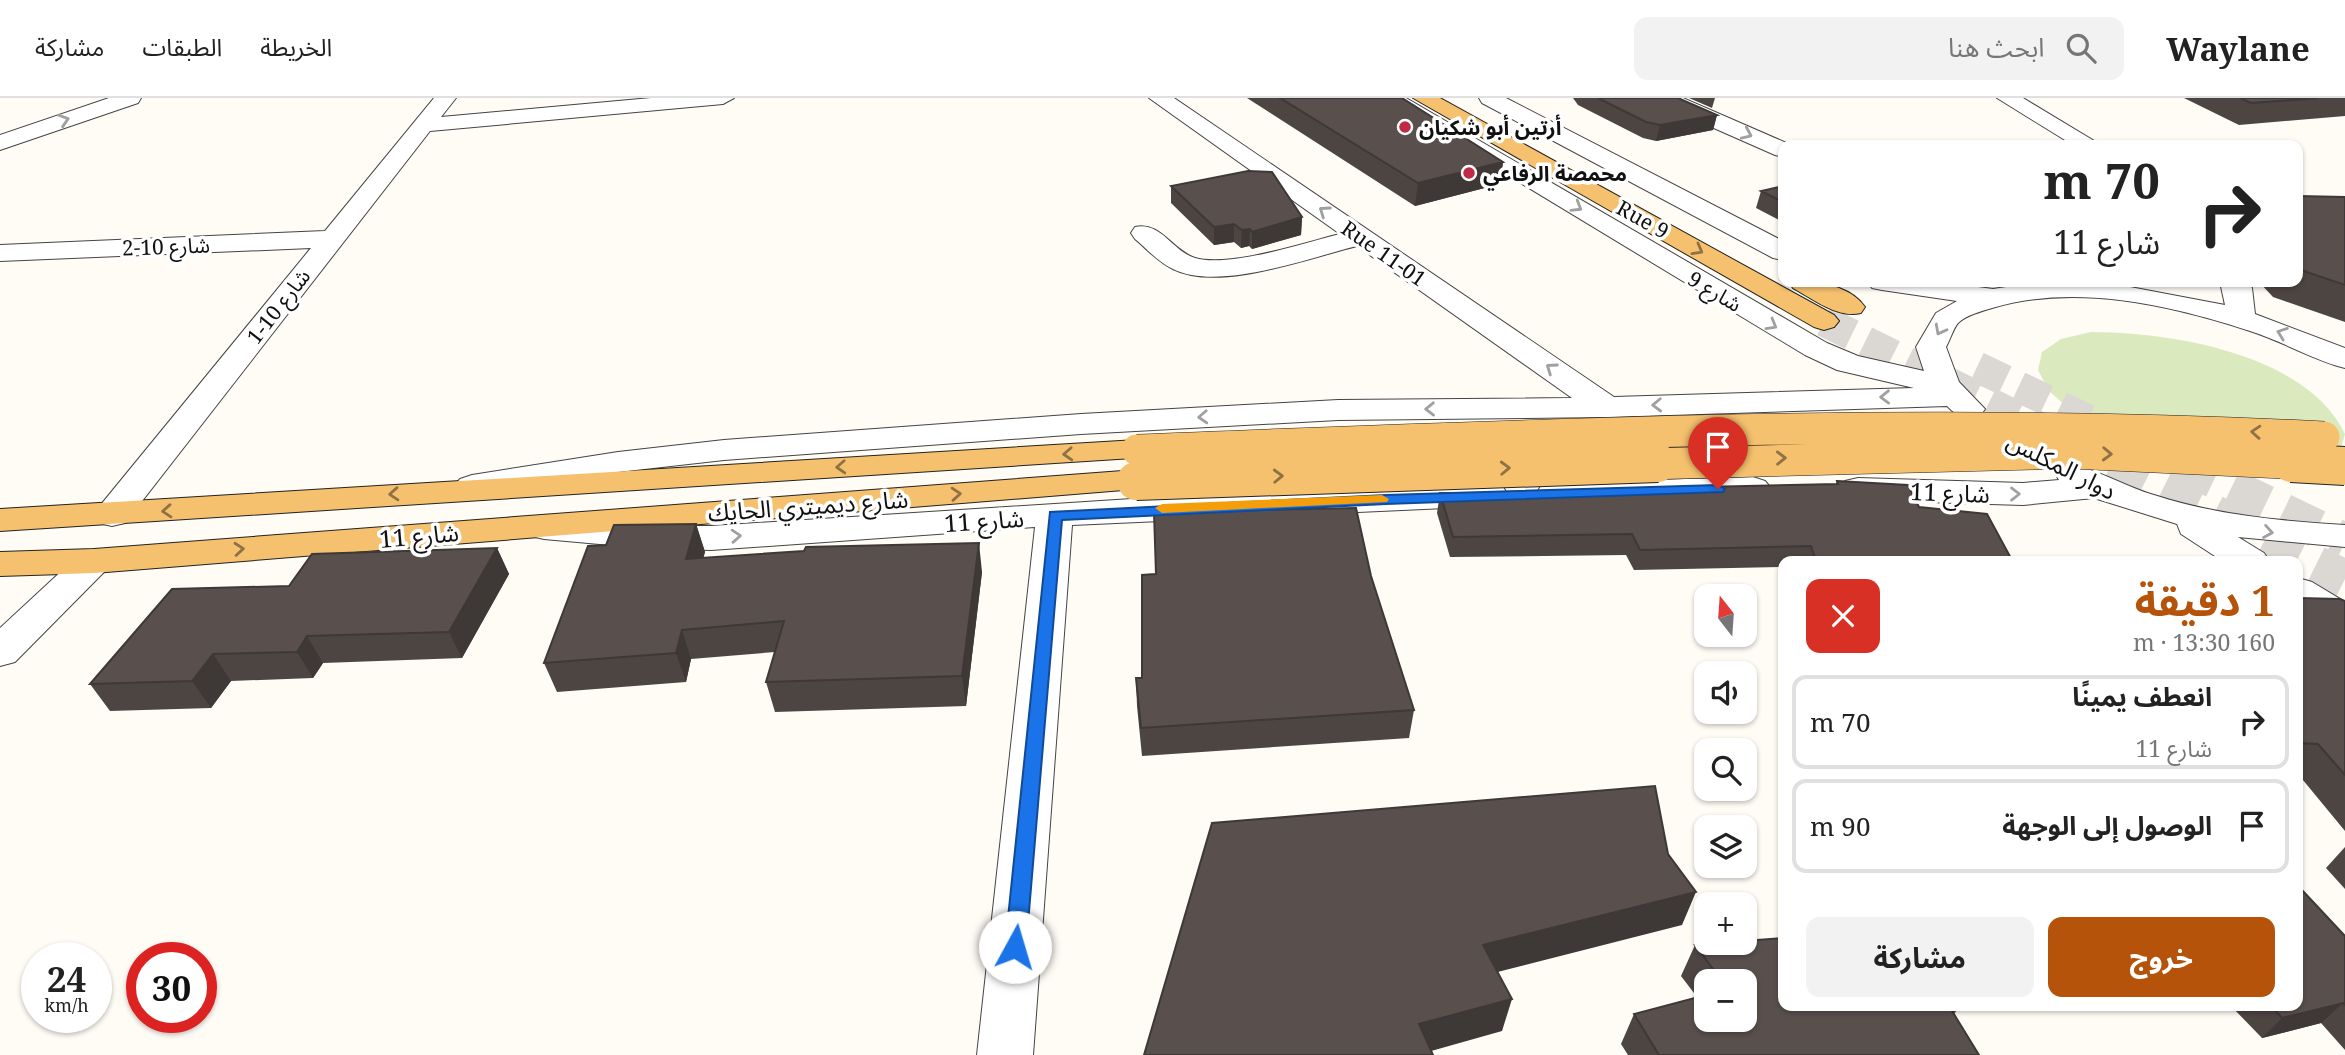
<!DOCTYPE html>
<html lang="ar">
<head>
<meta charset="utf-8">
<style>
  :root { --surface:#fff; --page:#f2f2f2; --text:#222; --muted:#767676; --line:#e0e0e0; --accent:#b45309 }
  body { margin:0; font-family:"Noto Serif","Noto Sans Arabic",serif; background:var(--page); color:var(--text); direction:rtl; height:100vh; display:flex; flex-direction:column; font-size:26px; white-space:nowrap }
  * { box-sizing:border-box; margin:0 }
  p { font-size:23px; color:var(--muted) }
  .icon { flex:none; width:38px; height:38px; fill:none; stroke:currentColor; stroke-width:2; stroke-linecap:round; stroke-linejoin:round }
  .map { position:relative; flex:1; overflow:hidden; direction:ltr }
  .side { position:absolute; left:1778px; top:458px; width:525px; height:455px; display:flex; flex-direction:column; background:var(--surface); border-radius:14px; box-shadow:0 2px 5px #0004; direction:rtl }
  .side>* { flex:none }
  .guide { position:absolute; left:1778px; top:42px; width:525px; height:147px; border-radius:14px; box-shadow:0 2px 5px #0004; direction:rtl; background:#fff; color:var(--text); overflow:hidden }
  .needle { width:46px; rotate:343deg }
  .buttons { position:absolute; left:1694px; top:486px; display:grid; gap:14px }
  .buttons a { display:grid; place-items:center; width:63px; height:63px; border-radius:14px; background:var(--surface); box-shadow:0 2px 5px #0004; font-size:35px }
  .speed { position:absolute; left:21px; top:844px; display:flex; gap:14px; font-size:35px; font-weight:700; text-align:center }
  .speed>* { display:grid; place-content:center; width:91px; height:91px; border-radius:50%; background:var(--surface); box-shadow:0 2px 5px #0004; line-height:1 }
  .speed small { font-size:18px; font-weight:400 }
  .speed .limit { border:10px solid #d22; background:#fff; color:#111 }
  .pin { position:absolute; display:grid; place-items:center; width:60px; height:60px; color:#fff; margin:-72px -30px; border-radius:50% 50% 50% 0; rotate:-45deg; box-shadow:0 0 7px #0007 }
  .pin .icon { rotate:45deg }
  .me { position:absolute; width:77px; margin:-38px; rotate:6deg; stroke-linejoin:round; filter:drop-shadow(0 0 5px #0008) }
  .turn { display:flex; align-items:center; gap:24px; height:147px; padding:0 28px; font-size:32px }
  .turn .icon { width:91px; height:91px; stroke-width:2.5 }
  .turn b { display:block; font-size:49px; line-height:60px }
  .round { display:grid; place-items:center; flex:none; width:74px; height:74px; border-radius:14px; background:var(--page) }
  .head { display:flex; align-items:center; justify-content:space-between; height:119px; padding:0 28px }
  h1 { font-size:42px; font-weight:700; line-height:52px; color:var(--accent) }
  .button { display:flex; gap:14px; margin-top:auto; padding:14px 28px }
  .button a { flex:1; height:80px; border-radius:14px; background:var(--accent); color:#fff; font-size:28px; font-weight:700; line-height:80px; text-align:center }
  .button a+a { background:var(--page); color:var(--text) }
  ul { padding:0; list-style:none }
  li { display:flex; align-items:center; gap:21px; height:94px; margin:0 14px 10px; padding:0 14px; border:4px solid var(--line); border-radius:14px }
  li div { flex:1 }
  li b { display:block; font-size:26px }
  li em { font-style:normal }
  header { display:flex; align-items:center; gap:42px; box-sizing:border-box; height:98px; padding:0 35px; background:var(--surface); border-bottom:2px solid var(--line) }
  header strong { font-size:33px }
  nav { display:flex; gap:38px; margin-inline-start:auto; font-size:24px }
  .search { width:490px; height:63px; background:var(--page); display:flex; align-items:center; gap:18px; box-sizing:border-box; padding:0 24px; border-radius:14px; color:var(--muted); font-size:26px }
  .map>svg:first-child { display:block }
  .green { fill:#dbeabe }
  .lines { fill:none; stroke-linecap:round; stroke-linejoin:round }
  .major-tunnel-far1 { stroke:#dbd8d3; stroke-width:31; stroke-dasharray:31 15; stroke-linecap:butt }
  .major-tunnel { stroke:#dbd8d3; stroke-width:38; stroke-dasharray:38 19; stroke-linecap:butt }
  .minor-casing { stroke:#444; stroke-width:2 }
  .major-casing { stroke:#222; stroke-width:2 }
  .minor { fill:#fff; fill-rule:evenodd }
  .major { fill:#f5c16e; fill-rule:evenodd }
  .major-bridge-far1-casing { stroke:#222; stroke-width:32; stroke-linecap:butt }
  .major-bridge-casing { stroke:#222; stroke-width:40; stroke-linecap:butt }
  .major-bridge-far1 { stroke:#f5c16e; stroke-width:31 }
  .major-bridge { stroke:#f5c16e; stroke-width:38 }
  .wall { fill:#4d4542; fill-rule:evenodd }
  .shaded-wall { fill:#3e3836 }
  .building { fill:#59504d; stroke:#3e3836; stroke-width:2 }
  .oneway { stroke:#a0a0a0 }
  .oneway2 { stroke:#8e7244 }
  .route { fill:#1a73e8; stroke:#114b97; stroke-width:2 }
  .slow { fill:#f59e0b }
  .poi-dot { fill:#c02a46; stroke:#fff; stroke-width:2.5 }
  .labels { text-anchor:middle; dominant-baseline:central; stroke-width:7; stroke-linejoin:round; paint-order:stroke }
  .far-poi-label { font-size:21px; font-weight:bold; fill:#111; stroke:#fff; text-anchor:start }
  .far-street-label { font-size:21px; fill:#111; stroke:#fff }
  .street-label { font-size:24px; fill:#111; stroke:#fff }
</style>
</head>
<body>
<header>
<strong>Waylane</strong>
<div class="search"><svg class="icon" aria-label="search" viewBox="0 0 24 24"><circle cx="10" cy="10" r="6"/><path d="M15 15l6 6"/></svg>ابحث هنا</div>
<nav><a>الخريطة</a><a>الطبقات</a><a>مشاركة</a></nav>
</header>
<div class="map">
<svg width="2345" height="957" viewBox="0 0 2345 957">
  <rect width="100%" height="100%" fill="#fffbf5"/>
  <path class="green" d="M 2091,234 C 2171,234 2307,256 2345,336 L 2339,357 L 2076,317 L 2049,293 L 2038,272 L 2042,254 L 2061,241 Z"/>
  <g class="lines">
    <path class="major-tunnel-far1" d="M 1824,223 L 2115,367
      M 1977,269 L 2183,367"/>
    <path class="major-tunnel" d="M 2112,365 L 2345,481
      M 2180,365 L 2345,444"/>
    <defs>
      <path id="minor" d="M 109,0 L 141,0 L 138,5 L 0,52 L 0,37 Z
        M 434,0 L 456,0 L 441,19 L 651,0 L 734,0 L 723,6 L 430,33 L 125,425 L 112,428 L 99,425 L 94,417 L 99,409 L 311,150 L 0,163 L 0,147 L 325,133 Z
        M 1149,0 L 1174,0 L 1614,299 L 1914,290 L 1837,272 L 1805,257 L 1380,0 L 1406,0 L 1827,245 L 1858,258 L 1924,273 L 1916,249 L 1936,215 L 1957,203 L 1882,192 L 1872,190 L 1868,184 L 1941,184 L 1993,191 L 2039,184 L 2109,185 L 2225,207 L 2220,184 L 2248,184 L 2252,190 L 2255,216 L 2345,250 L 2345,270 C 2313,262 2282,243 2250,233 C 2170,207 2075,185 1992,210 C 1982,213 1966,217 1958,225 C 1953,231 1950,242 1946,249 L 1959,284 L 1985,311 L 1980,318 C 1965,322 1958,319 1947,308 L 1607,319 L 1338,322 L 1081,336 L 724,362 L 618,374 L 472,399 L 460,395 L 454,388 L 460,381 L 472,377 L 618,354 L 724,342 L 1081,316 L 1338,302 L 1572,300 L 1357,148 C 1308,160 1219,194 1173,171 C 1158,164 1147,151 1135,141 L 1131,135 L 1135,129 C 1161,123 1172,153 1195,160 C 1229,170 1304,145 1340,136 Z
        M 1479,0 L 1506,0 L 1783,143 L 1783,162 L 1773,160 L 1482,5 Z
        M 1654,0 L 1683,0 L 1791,47 L 1783,47 L 1783,59 L 1775,57 L 1657,5 Z
        M 1997,0 L 2023,0 L 2101,47 L 2073,47 Z
        M 2073,367 C 2101,373 2126,389 2154,397 C 2216,417 2280,423 2345,427 L 2345,449 L 2238,439 L 2264,455 L 2270,464 L 2224,464 L 2181,436 L 2177,426 L 2094,400 L 2023,407 L 1858,402 L 1845,399 L 1840,391 L 1845,383 L 1858,380 L 2023,385 L 2059,382 L 2056,377 L 2061,370 Z
        M 1753,379 L 1765,383 L 1771,390 L 1765,397 L 1753,401 L 1554,407 L 1541,404 L 1536,396 L 1541,388 L 1554,385 Z
        M 1490,386 L 1503,389 L 1508,397 L 1503,405 L 1490,408 L 1072,427 L 1033,957 L 977,957 L 1035,429 L 711,452 L 644,450 L 544,441 L 531,438 L 526,430 L 531,422 L 544,419 L 644,428 L 711,428 L 1147,400 Z
        M 94,451 L 107,455 L 113,463 L 107,471 L 15,564 L 0,568 L 0,530 L 81,455 Z
        M 2298,480 L 2312,484 L 2345,504 L 2345,535 L 2331,531 L 2298,511 Z"/>
      <path id="major" d="M 1413,0 L 1440,0 L 1834,217 L 1839,223 L 1834,229 L 1824,232 L 1814,229 Z
        M 1789,184 C 1814,183 1849,186 1865,209 L 1861,215 C 1838,221 1813,201 1793,190 Z
        M 1137,342 L 1149,345 L 1154,352 L 1149,359 L 0,433 L 0,411 Z
        M 1136,372 L 1148,376 L 1154,383 L 1148,390 L 94,475 L 0,478 L 0,454 L 94,451 Z"/>
    </defs>
    <use href="#minor" class="minor-casing"/>
    <use href="#major" class="major-casing"/>
    <use href="#minor" class="minor"/>
    <use href="#major" class="major"/>
    <defs>
      <path id="major-bridge-far1" d="M 1137,352 C 1534,337 1927,318 2324,339
        M 1606,367 L 2070,355 L 2328,367"/>
      <path id="major-bridge" d="M 2291,365 L 2345,368
        M 1136,383 L 1658,365"/>
    </defs>
    <use href="#major-bridge-far1" class="major-bridge-far1-casing"/>
    <use href="#major-bridge" class="major-bridge-casing"/>
    <use href="#major-bridge-far1" class="major-bridge-far1"/>
    <use href="#major-bridge" class="major-bridge"/>
  </g>
  <path class="wall" d="M 1247,0 L 1402,0 L 1503,64 L 1500,86 L 1415,108 Z
    M 1573,0 L 1678,0 L 1717,17 L 1713,32 L 1656,43 L 1643,40 L 1578,7 Z
    M 1689,0 L 1715,0 L 1712,10 Z
    M 2184,0 L 2345,0 L 2345,18 L 2239,27 Z
    M 1171,88 L 1302,119 L 1301,137 L 1252,151 L 1249,148 L 1241,150 L 1234,144 L 1214,147 L 1171,105 Z
    M 1783,88 L 1783,124 L 1756,110 L 1761,93 Z
    M 2298,98 L 2345,99 L 2345,224 L 2273,199 L 2259,184 L 2298,184 Z
    M 1837,383 L 1919,409 L 2013,464 L 1783,464 L 1783,469 L 1634,472 L 1626,457 L 1450,459 L 1437,415 L 1440,395 L 1700,394 L 1702,389 L 1836,386 Z
    M 696,426 L 705,454 L 703,459 L 982,474 L 966,608 L 775,614 L 766,584 L 775,554 L 691,561 L 686,584 L 557,594 L 544,565 L 606,447 Z
    M 497,450 L 509,476 L 462,560 L 323,565 L 313,580 L 231,583 L 211,610 L 110,613 L 90,586 L 289,488 Z
    M 1371,478 L 1414,612 L 1409,640 L 1142,658 L 1137,608 L 1136,580 L 1142,580 Z
    M 2298,500 L 2345,503 L 2345,733 L 2298,676 Z
    M 2345,749 L 2345,791 L 2326,770 Z
    M 2345,838 L 2345,952 L 2321,925 L 2262,940 L 2231,908 L 2298,908 Z
    M 1695,847 L 1783,908 L 1960,908 L 1954,916 L 1979,957 L 1628,957 L 1621,946 L 1634,916 L 1697,899 L 1681,878 ZM 1706,884 L 1745,884 L 1706,922 Z"/>
  <path class="shaded-wall" d="M 1717,17 L 1713,32 L 1656,43 L 1660,27 Z
    M 1503,64 L 1500,86 L 1415,108 L 1418,85 Z
    M 1302,119 L 1301,137 L 1252,151 L 1252,134 Z
    M 1234,126 L 1234,144 L 1214,147 L 1214,129 Z
    M 1250,131 L 1249,148 L 1241,150 L 1242,132 Z
    M 696,426 L 705,454 L 696,489 L 686,461 Z
    M 979,445 L 982,474 L 966,608 L 962,578 Z
    M 497,450 L 509,476 L 462,560 L 449,534 Z
    M 682,532 L 691,561 L 686,584 L 676,555 Z
    M 307,538 L 323,565 L 313,580 L 297,554 Z
    M 213,556 L 231,583 L 211,610 L 192,583 Z
    M 1696,794 L 1682,827 L 1474,880 L 1483,847 Z
    M 1512,901 L 1502,933 L 1417,957 L 1419,926 Z
    M 2343,905 L 2321,925 L 2262,940 L 2282,920 Z"/>
  <path class="building" d="M 1280,0 L 1402,0 L 1503,64 L 1418,85 Z
    M 1598,0 L 1678,0 L 1717,17 L 1660,27 L 1646,24 Z
    M 2240,0 L 2318,0 L 2251,5 Z
    M 1248,73 L 1272,74 L 1302,119 L 1252,134 L 1250,131 L 1242,132 L 1234,126 L 1214,129 L 1171,88 Z
    M 1783,88 L 1783,104 L 1761,93 Z
    M 2298,98 L 2345,99 L 2345,187 L 2298,171 Z
    M 1837,383 L 1908,387 L 1919,409 L 1987,416 L 2013,464 L 1849,464 L 1815,460 L 1811,448 L 1640,452 L 1632,436 L 1453,439 L 1440,395 L 1704,394 L 1702,389 L 1838,386 Z
    M 1356,410 L 1371,478 L 1414,612 L 1141,630 L 1136,580 L 1142,580 L 1142,477 L 1156,476 L 1154,414 Z
    M 696,426 L 686,461 L 804,453 L 806,449 L 979,445 L 962,578 L 766,584 L 784,523 L 682,532 L 676,555 L 544,565 L 588,448 L 606,447 L 614,427 Z
    M 497,450 L 449,534 L 307,538 L 297,554 L 213,556 L 192,583 L 90,586 L 172,491 L 289,488 L 312,456 Z
    M 2298,500 L 2340,501 L 2345,503 L 2345,677 L 2318,646 L 2298,645 Z
    M 1655,688 L 1668,756 L 1696,794 L 1483,847 L 1512,901 L 1419,926 L 1433,957 L 1144,957 L 1212,725 Z
    M 2298,792 L 2302,792 L 2345,838 L 2345,907 L 2343,905 L 2282,920 L 2271,908 L 2298,908 Z
    M 1783,840 L 1783,908 L 1949,908 L 1979,957 L 1659,957 L 1634,916 L 1706,897 L 1706,922 L 1745,922 L 1745,884 L 1723,884 L 1695,847 L 1716,845 L 1745,845 L 1745,843 Z"/>
  <defs><path id="oneway-chevron" d="M-2-3.5L2.5 0L-2 3.5" fill="none" stroke-width="1.6" stroke-linecap="round" stroke-linejoin="round" transform="scale(1.75)"/></defs>
  <g class="oneway">
    <use href="#oneway-chevron" transform="translate(64 22) rotate(-18)"/>
    <use href="#oneway-chevron" transform="translate(1747 36) rotate(24)"/>
    <use href="#oneway-chevron" transform="translate(1577 109) rotate(31)"/>
    <use href="#oneway-chevron" transform="translate(1324 113) rotate(-145)"/>
    <use href="#oneway-chevron" transform="translate(1772 227) rotate(30)"/>
    <use href="#oneway-chevron" transform="translate(1940 232) rotate(118)"/>
    <use href="#oneway-chevron" transform="translate(2282 235) rotate(-160)"/>
    <use href="#oneway-chevron" transform="translate(1551 270) rotate(-145)"/>
    <use href="#oneway-chevron" transform="translate(1885 299) rotate(179)"/>
    <use href="#oneway-chevron" transform="translate(1657 307) rotate(178)"/>
    <use href="#oneway-chevron" transform="translate(1430 311) rotate(179)"/>
    <use href="#oneway-chevron" transform="translate(1203 319) rotate(177)"/>
    <use href="#oneway-chevron" transform="translate(2015 396)"/>
    <use href="#oneway-chevron" transform="translate(2268 434) rotate(10)"/>
    <use href="#oneway-chevron" transform="translate(736 438) rotate(-4)"/>
  </g>
  <g class="oneway2">
    <use href="#oneway-chevron" transform="translate(1698 152) rotate(29)"/>
    <use href="#oneway-chevron" transform="translate(2256 334) rotate(-176)"/>
    <use href="#oneway-chevron" transform="translate(1068 356) rotate(177)"/>
    <use href="#oneway-chevron" transform="translate(2107 356) rotate(2)"/>
    <use href="#oneway-chevron" transform="translate(1781 360) rotate(-1)"/>
    <use href="#oneway-chevron" transform="translate(841 369) rotate(177)"/>
    <use href="#oneway-chevron" transform="translate(1505 370) rotate(-2)"/>
    <use href="#oneway-chevron" transform="translate(1278 378) rotate(-2)"/>
    <use href="#oneway-chevron" transform="translate(394 396) rotate(176)"/>
    <use href="#oneway-chevron" transform="translate(956 396) rotate(-4)"/>
    <use href="#oneway-chevron" transform="translate(167 413) rotate(176)"/>
    <use href="#oneway-chevron" transform="translate(239 451) rotate(-5)"/>
  </g>
  <path class="route" d="M 1718,387 L 1725,391 L 1723,394 L 1386,406 L 1062,422 L 1026,849 L 1023,855 L 1015,858 L 1008,855 L 1005,849 L 1050,414 L 1386,397 Z"/>
  <path class="slow" d="M 1382,397 L 1389,401 L 1387,404 L 1162,415 L 1155,410 L 1162,406 Z"/>
  <g class="poi-dot">
    <circle cx="1405" cy="29" r="7"/>
    <circle cx="1469" cy="75" r="7"/>
  </g>
  <g class="labels">
    <g class="far-poi-label">
      <text x="1419" y="29">أرتين أبو شكيان</text>
      <text x="1483" y="75">محمصة الرفاعي</text>
    </g>
    <g class="far-street-label">
      <text transform="translate(1643 121) rotate(29)">Rue 9</text>
      <text transform="translate(166 148) rotate(-2)">شارع 10-2</text>
      <text transform="translate(1384 155) rotate(35)">Rue 11-01</text>
      <text transform="translate(1715 193) rotate(31)">شارع 9</text>
      <text transform="translate(278 208) rotate(-52)">شارع 10-1</text>
    </g>
    <g class="street-label">
      <text transform="translate(2062 367) rotate(27)">دوار المكلس</text>
      <text transform="translate(1950 394) rotate(2)">شارع 11</text>
      <text transform="translate(808 407) rotate(-4)">شارع ديميتري الحايك</text>
      <text transform="translate(984 422) rotate(-4)">شارع 11</text>
      <text transform="translate(419 437) rotate(-5)">شارع 11</text>
    </g>
  </g>
</svg>
<div class="buttons">
<a><svg class="needle" viewBox="-14 -14 28 28"><path d="M0-13l5 13h-10z" fill="#e53935"/><path d="M0 13l5-13h-10z" fill="#767676"/></svg></a>
<a><svg class="icon" aria-label="sound" viewBox="0 0 24 24"><path d="M4 9h4l5-4v14l-5-4H4zM17 9q2 3 0 6"/></svg></a>
<a><svg class="icon" aria-label="search" viewBox="0 0 24 24"><circle cx="10" cy="10" r="6"/><path d="M15 15l6 6"/></svg></a>
<a><svg class="icon" aria-label="layers" viewBox="0 0 24 24"><path d="M12 4l9 5-9 5-9-5zM3 14l9 5 9-5"/></svg></a>
<a>+</a>
<a>−</a>
</div>
<div class="speed"><div>24<small>km/h</small></div><div class="limit">30</div></div>
<div class="pin" style="left:1718px;top:391px;background:#d93025"><svg class="icon" aria-label="arrive" viewBox="0 0 24 24"><path d="M6 21V4h12l-3 4 3 4H6"/></svg></div>
<svg class="me" style="left:1015px;top:849px" viewBox="-20 -20 40 40"><circle r="19" fill="#fff"/><path d="M0-13L10 11 0 6-10 11z" fill="#1a73e8"/></svg>
<div class="guide">
<div class="turn"><svg class="icon" aria-label="right" viewBox="0 0 24 24"><path d="M7 20v-9h11M14 6l5 5-5 5"/></svg><div><b>70 m</b>شارع 11</div></div>
</div>
<section class="side">
<div class="head"><div><h1>1 دقيقة</h1><p>160 m · 13:30</p></div><a class="round" style="background:#d93025;color:#fff"><svg class="icon" aria-label="close" viewBox="0 0 24 24"><path d="M6 6l12 12M18 6L6 18"/></svg></a></div>
<ul>
<li><svg class="icon" aria-label="right" viewBox="0 0 24 24"><path d="M7 20v-9h11M14 6l5 5-5 5"/></svg><div><b>انعطف يمينًا</b><p>شارع 11</p></div><em>70 m</em></li>
<li><svg class="icon" aria-label="arrive" viewBox="0 0 24 24"><path d="M6 21V4h12l-3 4 3 4H6"/></svg><div><b>الوصول إلى الوجهة</b></div><em>90 m</em></li>
</ul>
<div class="button"><a>خروج</a><a>مشاركة</a></div>
</section>
</div>
</body>
</html>
